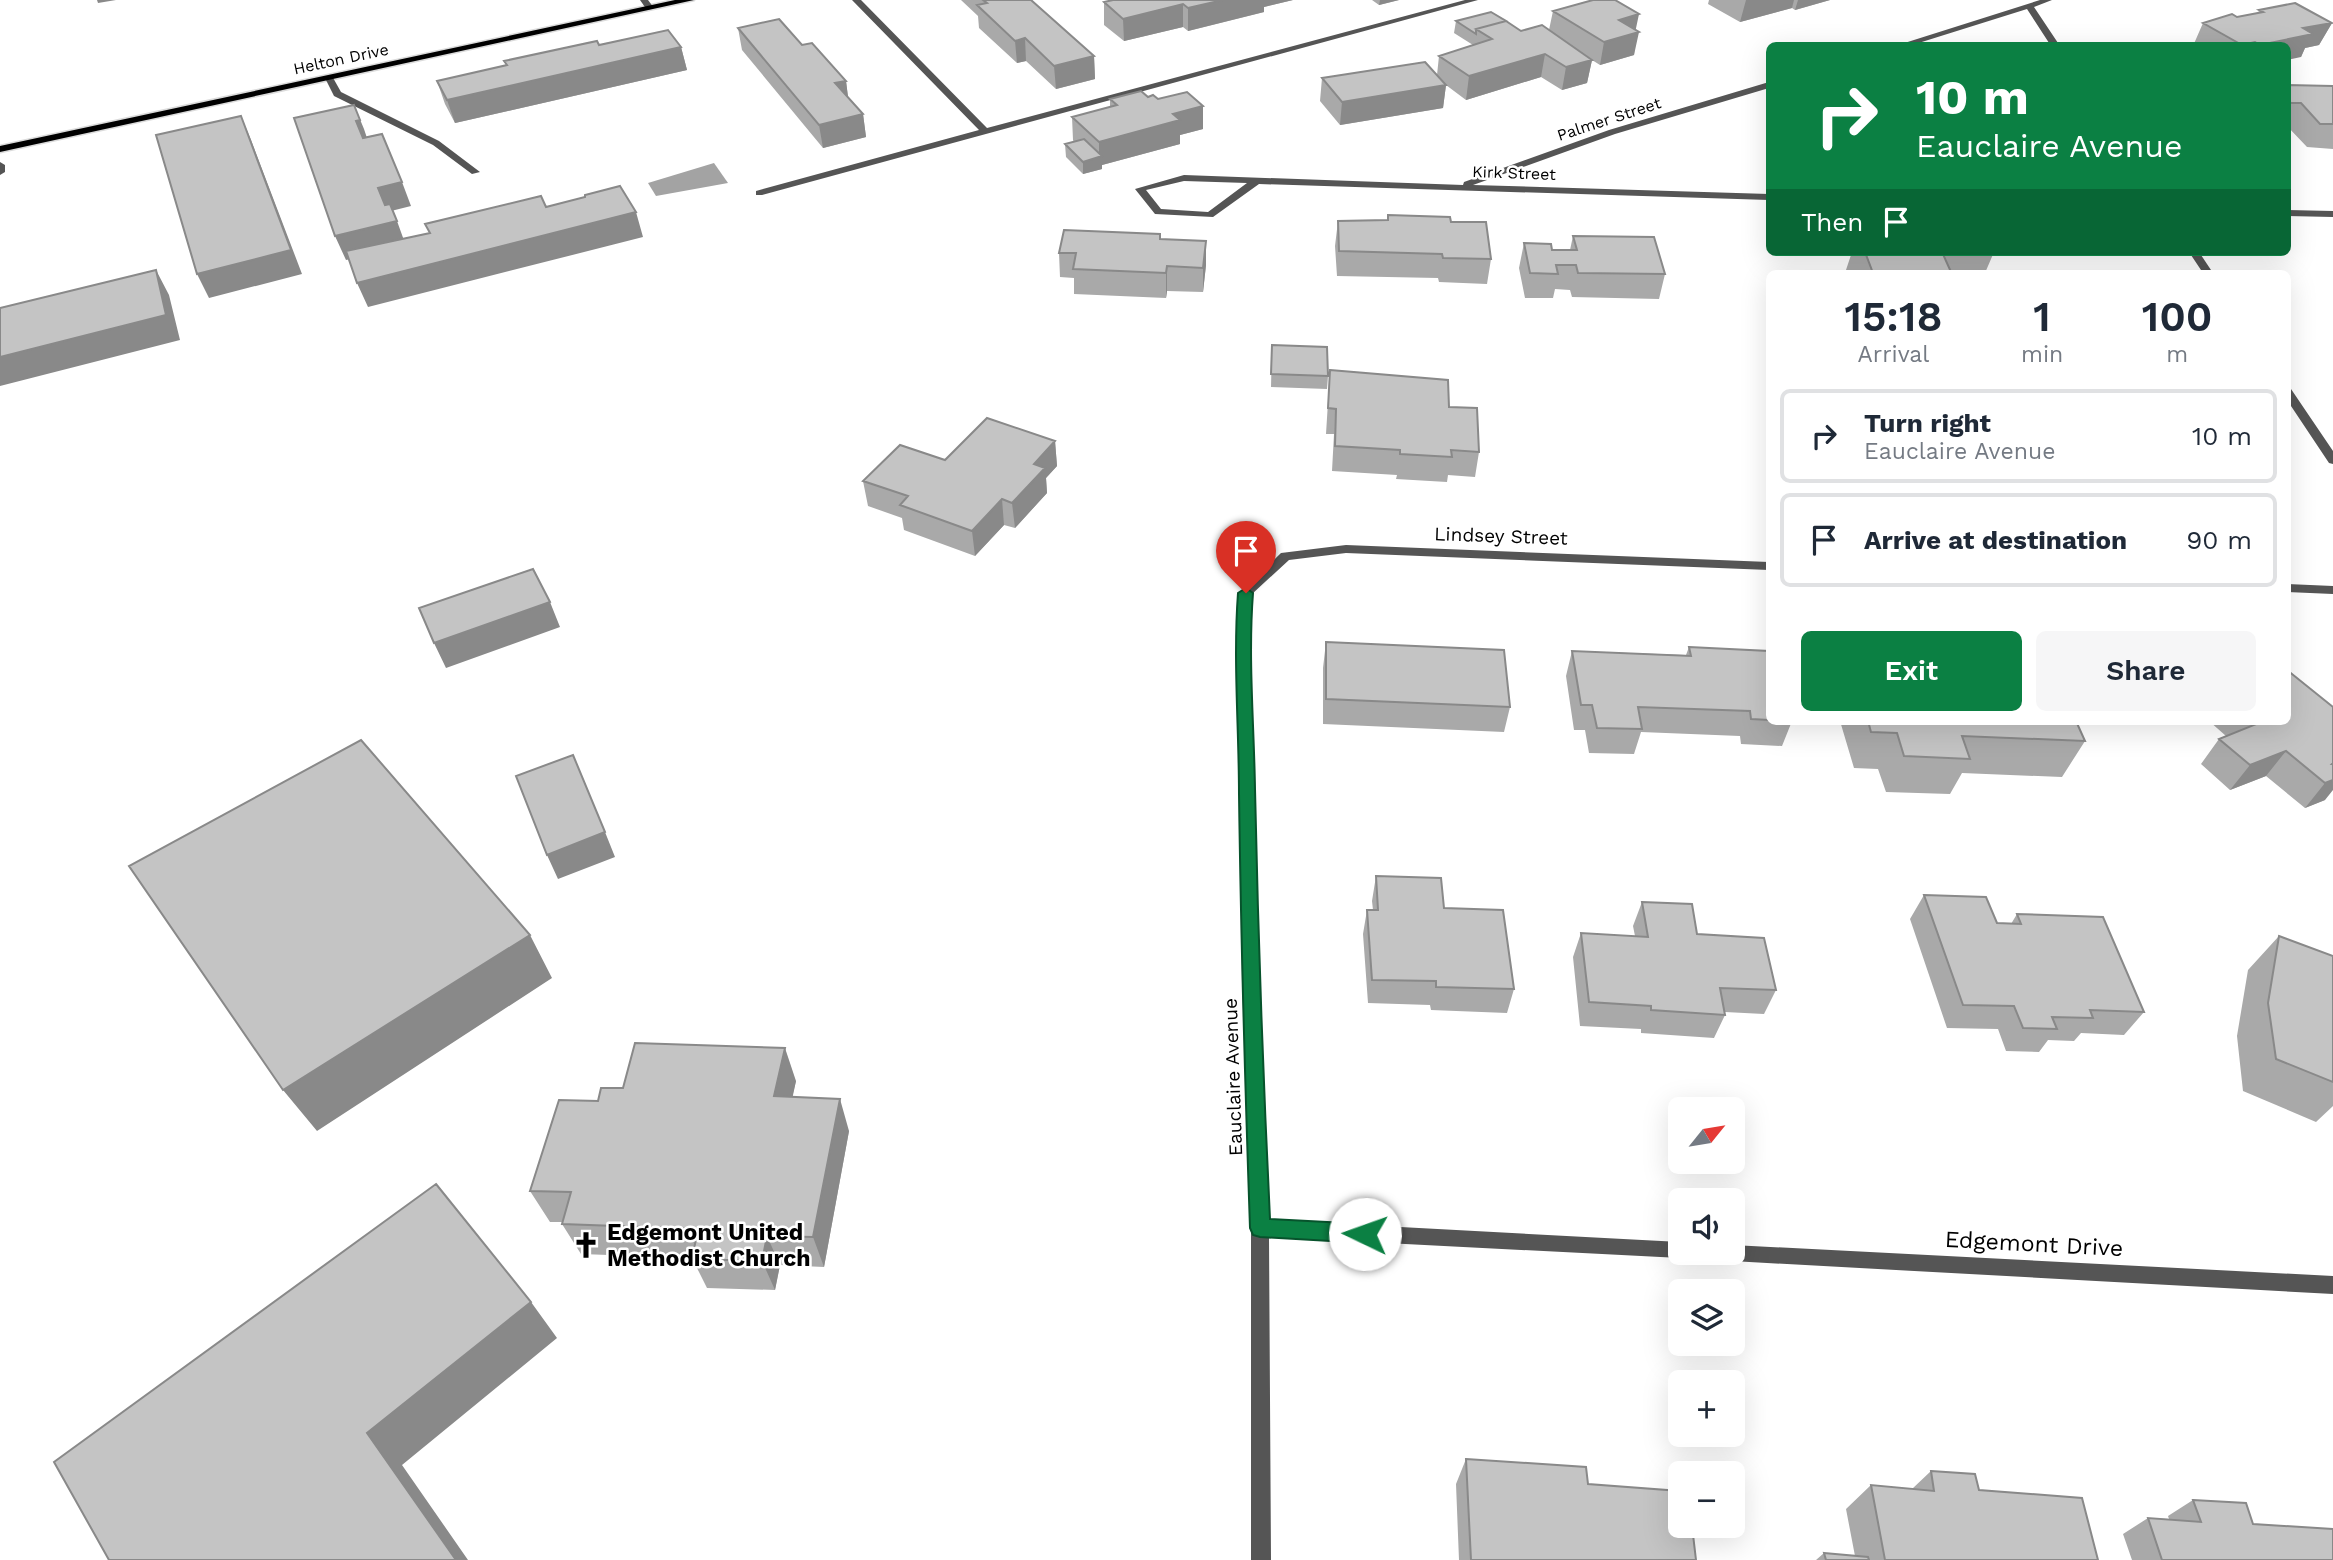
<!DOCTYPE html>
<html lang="en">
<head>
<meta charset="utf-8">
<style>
  :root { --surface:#fff; --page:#f6f6f7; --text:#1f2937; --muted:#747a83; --line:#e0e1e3; --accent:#0b8043 }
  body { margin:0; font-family:"Work Sans",sans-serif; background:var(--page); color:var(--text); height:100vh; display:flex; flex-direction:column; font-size:26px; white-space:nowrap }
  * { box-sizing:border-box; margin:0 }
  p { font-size:23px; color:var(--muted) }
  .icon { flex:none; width:38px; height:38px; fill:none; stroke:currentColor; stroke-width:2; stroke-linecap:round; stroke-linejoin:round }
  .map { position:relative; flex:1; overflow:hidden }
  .drawer { position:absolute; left:1766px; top:270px; width:525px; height:455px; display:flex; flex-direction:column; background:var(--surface); border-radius:10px; box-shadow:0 7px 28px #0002 }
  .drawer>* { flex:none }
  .top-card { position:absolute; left:1766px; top:42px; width:525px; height:214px; border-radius:10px; box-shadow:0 7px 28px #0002; background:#0b8043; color:#fff; overflow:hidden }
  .needle { width:46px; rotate:60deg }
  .fabs { position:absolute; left:1668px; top:1097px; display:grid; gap:14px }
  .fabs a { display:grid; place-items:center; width:77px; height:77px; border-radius:10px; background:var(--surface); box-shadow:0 7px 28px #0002; font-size:35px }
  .pin { position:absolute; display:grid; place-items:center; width:60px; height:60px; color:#fff; margin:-72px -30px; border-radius:50% 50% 50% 0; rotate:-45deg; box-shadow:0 0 7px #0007 }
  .pin .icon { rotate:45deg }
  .me { position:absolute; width:77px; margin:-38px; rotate:273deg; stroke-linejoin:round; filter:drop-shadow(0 0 5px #0008) }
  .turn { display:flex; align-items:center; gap:24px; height:147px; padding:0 35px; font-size:32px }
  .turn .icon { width:91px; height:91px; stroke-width:2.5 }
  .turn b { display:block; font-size:49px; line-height:60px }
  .then { display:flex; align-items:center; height:66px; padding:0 35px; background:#0003; gap:14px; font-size:26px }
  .eta { display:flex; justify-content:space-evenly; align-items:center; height:119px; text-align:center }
  .eta b { font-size:42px; font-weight:600; line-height:49px }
  .cta { display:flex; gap:14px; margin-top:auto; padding:14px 35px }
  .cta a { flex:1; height:80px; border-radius:10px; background:var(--accent); color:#fff; font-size:28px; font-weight:600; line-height:80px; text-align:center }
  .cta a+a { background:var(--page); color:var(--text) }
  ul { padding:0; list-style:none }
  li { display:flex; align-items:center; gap:21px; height:94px; margin:0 14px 10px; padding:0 21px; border:4px solid var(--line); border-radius:10px }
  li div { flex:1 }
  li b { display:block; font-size:26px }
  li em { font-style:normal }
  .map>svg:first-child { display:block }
  .water { fill:#a3a3a3 }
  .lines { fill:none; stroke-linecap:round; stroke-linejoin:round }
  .primary-casing { stroke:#dbdbdb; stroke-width:3 }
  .lane { fill:#555; fill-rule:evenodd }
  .street { fill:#555; fill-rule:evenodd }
  .primary { fill:#000; fill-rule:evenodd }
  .wall { fill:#a9a9a9 }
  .shaded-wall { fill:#898989 }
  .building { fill:#c4c4c4; stroke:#898989; stroke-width:2 }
  .route { fill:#0b8043; stroke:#07532c; stroke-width:2 }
  .labels { text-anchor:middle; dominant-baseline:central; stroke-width:5; stroke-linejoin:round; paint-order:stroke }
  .far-street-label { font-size:16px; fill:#000; stroke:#fff }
  .street-label { font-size:19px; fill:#000; stroke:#fff }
  .near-poi-label { font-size:23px; font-weight:bold; fill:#000; stroke:#fff; text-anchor:start }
  .near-street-label { font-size:23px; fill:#000; stroke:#fff }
</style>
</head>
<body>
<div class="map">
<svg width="2333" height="1560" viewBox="0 0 2333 1560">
  <rect width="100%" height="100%" fill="#fff"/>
  <path class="water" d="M 714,163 L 728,183 L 656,196 L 648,183 Z"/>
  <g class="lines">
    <defs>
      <path id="primary" d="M 675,0 L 694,0 L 0,152 L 0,146 Z"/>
    </defs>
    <use href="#primary" class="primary-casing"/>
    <path class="lane" d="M 852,0 L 861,0 L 987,128 L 1465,0 L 1478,0 L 762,195 L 756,195 L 756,191 L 979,130 Z
      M 326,76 L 332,76 L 341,92 L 439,141 L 480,172 L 472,174 L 433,145 L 334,96 L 325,78 Z
      M 0,162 L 5,165 L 5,172 L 0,175 Z"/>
    <path class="street" d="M 640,0 L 648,0 L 654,8 L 647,10 Z
      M 2040,0 L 2052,0 L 2034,7 L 2060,46 L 2051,46 L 2027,9 L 1909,46 L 1895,46 Z
      M 1769,82 L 1769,88 L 1615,134 L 1473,185 L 1769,194 L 1769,200 L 1259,184 L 1213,217 L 1155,214 L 1135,189 L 1184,175 L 1463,185 L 1464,182 L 1609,130 ZM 1184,181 L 1247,183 L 1208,212 L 1161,209 L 1146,190 Z
      M 2287,210 L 2333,211 L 2333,217 L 2287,216 Z
      M 2189,252 L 2199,252 L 2213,273 L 2203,273 Z
      M 2287,388 L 2291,389 L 2333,451 L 2333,464 L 2329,463 L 2287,400 Z
      M 1346,545 L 1769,562 L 1769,570 L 1346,553 L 1289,560 L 1252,594 C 1247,660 1253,725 1254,790 C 1257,934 1262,1077 1268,1220 L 1680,1242 L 1680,1253 L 1687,1253 L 1680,1258 L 1269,1237 L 1271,1560 L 1251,1560 L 1251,1228 L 1242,983 L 1239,696 L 1236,644 L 1240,593 L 1281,553 Z
      M 2287,584 L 2333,586 L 2333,594 L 2287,592 Z
      M 1732,1245 L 2333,1276 L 2333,1294 L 1732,1261 L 1726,1259 L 1723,1253 L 1732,1253 Z"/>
    <use href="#primary" class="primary"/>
  </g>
  <path class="wall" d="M 961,0 L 1031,0 L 1094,56 L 1095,79 L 1056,89 L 1026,61 L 1017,63 L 979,28 L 978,16 Z
    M 1113,0 L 1293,0 L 1264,7 L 1264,12 L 1188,31 L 1183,27 L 1124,41 L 1104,25 L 1104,2 Z
    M 1372,0 L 1399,0 L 1379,5 Z
    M 1709,0 L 1830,0 L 1795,10 L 1792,8 L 1740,22 L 1708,4 Z
    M 2259,10 L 2332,23 L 2319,45 L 2305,48 L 2301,57 L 2287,46 L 2193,46 L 2203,23 L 2258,13 Z
    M 1553,11 L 1636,30 L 1634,55 L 1600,65 L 1592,60 L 1587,83 L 1562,90 L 1541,77 L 1466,100 L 1446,85 L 1443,108 L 1340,125 L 1320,101 L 1322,78 L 1437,75 L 1439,56 L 1473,45 L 1454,33 L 1456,21 L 1521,31 L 1549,30 Z
    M 738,28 L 802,45 L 846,81 L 848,98 L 863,114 L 866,137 L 823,148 L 742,50 Z
    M 599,45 L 681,47 L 687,70 L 455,123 L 445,104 L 437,81 L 506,65 L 504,61 Z
    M 2287,85 L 2333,86 L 2333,149 L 2307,147 L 2287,126 Z
    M 1148,97 L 1158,99 L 1203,106 L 1203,129 L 1180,135 L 1180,144 L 1102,165 L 1102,169 L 1083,174 L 1066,157 L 1065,144 L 1074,142 L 1073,140 L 1072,117 L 1110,107 L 1110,99 Z
    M 1338,221 L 1451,222 L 1491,259 L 1487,284 L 1439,282 L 1438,278 L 1337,276 L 1335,246 Z
    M 1573,236 L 1665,274 L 1659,299 L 1572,297 L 1570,290 L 1555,289 L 1553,298 L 1525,298 L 1519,268 L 1524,243 L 1552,250 L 1570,250 Z
    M 1160,239 L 1206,265 L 1203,292 L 1167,291 L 1166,298 L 1074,294 L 1074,278 L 1060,277 L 1059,253 Z
    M 1852,252 L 1994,252 L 1985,273 L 1847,273 L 1846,270 Z
    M 1272,345 L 1328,376 L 1327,389 L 1271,387 Z
    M 1330,370 L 1449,407 L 1479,452 L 1475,477 L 1448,475 L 1447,482 L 1396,479 L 1397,475 L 1332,471 L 1334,434 L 1326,434 Z
    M 1055,441 L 1057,466 L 1046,478 L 1047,493 L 1015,528 L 1004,525 L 975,556 L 904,530 L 902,518 L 868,506 L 863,481 L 945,460 Z
    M 1326,642 L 1510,707 L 1504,732 L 1323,724 L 1323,668 Z
    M 1689,647 L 1769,651 L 1769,721 L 1792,721 L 1782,746 L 1741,744 L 1740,736 L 1641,732 L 1634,754 L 1589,753 L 1585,730 L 1574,730 L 1566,676 L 1572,651 L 1686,655 Z
    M 2333,707 L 2325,800 L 2305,808 L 2266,776 L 2230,790 L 2201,764 L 2219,739 L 2226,736 L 2209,721 L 2287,721 Z
    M 1840,721 L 2076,721 L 2085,741 L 2062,777 L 1962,773 L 1950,794 L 1886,792 L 1878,769 L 1854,768 Z
    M 1376,876 L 1444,908 L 1514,989 L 1507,1013 L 1431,1010 L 1430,1005 L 1368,1003 L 1363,934 L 1367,910 L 1373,910 L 1372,901 Z
    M 1924,895 L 1997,923 L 2011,924 L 2017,914 L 2144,1012 L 2124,1035 L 2081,1033 L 2074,1041 L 2048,1040 L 2039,1052 L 2006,1051 L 1998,1029 L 1947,1028 L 1910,919 Z
    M 1642,902 L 1697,934 L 1776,990 L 1764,1014 L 1725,1012 L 1725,1015 L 1714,1038 L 1641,1033 L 1641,1029 L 1580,1026 L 1573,957 L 1581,933 L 1635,936 L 1633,926 Z
    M 2279,936 L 2333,956 L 2333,1106 L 2316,1122 L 2243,1091 L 2237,1036 L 2248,970 Z
    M 796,1081 L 792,1097 L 849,1131 L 824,1267 L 780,1265 L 775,1290 L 707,1288 L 692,1258 L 581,1254 L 562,1224 L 562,1222 L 550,1222 L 530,1191 L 598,1101 L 623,1088 Z
    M 1466,1459 L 1588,1484 L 1696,1560 L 1459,1560 L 1456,1484 Z
    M 1931,1471 L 1979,1490 L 2098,1560 L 1816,1560 L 1824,1553 L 1855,1556 L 1846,1509 L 1871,1485 L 1912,1489 Z
    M 2193,1500 L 2253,1524 L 2333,1560 L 2132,1560 L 2123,1534 L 2148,1518 L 2169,1519 L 2168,1516 Z"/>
  <path class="shaded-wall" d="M 97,0 L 116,0 L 98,3 Z
    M 1223,0 L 1293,0 L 1264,7 L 1264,12 L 1188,31 L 1188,8 Z
    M 1380,0 L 1399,0 L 1379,5 Z
    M 1746,0 L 1794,0 L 1792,8 L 1740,22 Z
    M 1798,0 L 1830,0 L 1795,10 Z
    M 1183,4 L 1183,27 L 1124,41 L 1123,19 Z
    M 1639,14 L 1635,33 L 1639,32 L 1634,55 L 1600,65 L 1604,42 L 1619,20 Z
    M 2332,23 L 2319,45 L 2305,48 L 2301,57 L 2287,60 L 2287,46 L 2260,46 L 2303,28 Z
    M 1025,38 L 1026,61 L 1017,63 L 1015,41 Z
    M 2255,42 L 2254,46 L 2241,46 L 2242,45 Z
    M 681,47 L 687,70 L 455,123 L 447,100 Z
    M 1545,54 L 1541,77 L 1466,100 L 1469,76 Z
    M 1094,56 L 1095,79 L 1056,89 L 1054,66 Z
    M 1592,60 L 1587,83 L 1562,90 L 1566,67 Z
    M 846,81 L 849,104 L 835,83 Z
    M 1446,85 L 1443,108 L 1340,125 L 1342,102 Z
    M 354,105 L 364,129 L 369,144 L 365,145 L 356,121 Z
    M 1203,106 L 1203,129 L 1180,135 L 1180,144 L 1102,165 L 1102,169 L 1083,174 L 1083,162 L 1099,157 L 1099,142 L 1173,114 Z
    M 863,114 L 866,137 L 823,148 L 819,125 Z
    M 241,116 L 251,140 L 302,274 L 209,298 L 197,274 Z
    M 402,182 L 411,206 L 387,212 L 378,188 Z
    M 636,212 L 643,237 L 368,307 L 357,283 Z
    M 397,221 L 406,246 L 346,260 L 335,236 Z
    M 1206,241 L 1206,265 L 1203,292 L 1203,268 Z
    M 1167,266 L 1167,291 L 1166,298 L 1166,273 Z
    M 156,270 L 169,295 L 180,340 L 0,386 L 0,357 Z
    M 1055,441 L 1057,466 L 1046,478 L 1047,493 L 1015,528 L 1012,503 L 1034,464 Z
    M 1002,499 L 1004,525 L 975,556 L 972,531 Z
    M 550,602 L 560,627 L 446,668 L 434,643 Z
    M 2286,751 L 2266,776 L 2230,790 L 2250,765 Z
    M 2333,780 L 2333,790 L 2325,800 L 2305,808 L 2325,783 Z
    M 605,832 L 615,857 L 558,879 L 547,855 Z
    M 530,935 L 552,978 L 317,1131 L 283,1090 Z
    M 785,1048 L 796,1081 L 786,1128 L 774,1096 Z
    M 840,1099 L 849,1131 L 824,1267 L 813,1237 Z
    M 767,1236 L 780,1265 L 775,1290 L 762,1261 Z
    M 531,1302 L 557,1338 L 402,1465 L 468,1560 L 456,1560 L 367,1433 Z"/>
  <path class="building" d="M 983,0 L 1031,0 L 1094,56 L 1054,66 L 1025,38 L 1015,41 L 977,5 L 987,3 Z
    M 1113,0 L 1223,0 L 1188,8 L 1183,4 L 1123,19 L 1104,2 Z
    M 1593,0 L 1615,0 L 1639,14 L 1619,20 L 1639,32 L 1604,42 L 1553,11 Z
    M 2295,3 L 2332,23 L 2303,28 L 2313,34 L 2260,45 L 2255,42 L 2242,45 L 2203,23 L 2232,14 L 2237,17 L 2263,12 L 2259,10 Z
    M 1491,12 L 1506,21 L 1476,29 L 1476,34 L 1456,21 Z
    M 779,19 L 802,45 L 812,43 L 846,81 L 835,83 L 863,114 L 819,125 L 738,28 Z
    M 1506,21 L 1521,31 L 1542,25 L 1592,60 L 1566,67 L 1545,54 L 1469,76 L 1439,56 L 1492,39 L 1476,29 Z
    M 668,30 L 681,47 L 447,100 L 437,81 L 507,65 L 504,61 L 597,41 L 599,45 Z
    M 1425,62 L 1446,85 L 1342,102 L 1322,78 Z
    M 2287,85 L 2333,86 L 2333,124 L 2320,124 L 2301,103 L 2291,103 L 2287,98 Z
    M 1141,91 L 1148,97 L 1153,95 L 1158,99 L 1187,92 L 1203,106 L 1173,114 L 1180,120 L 1099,142 L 1072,117 L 1117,105 L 1110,99 Z
    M 354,105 L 360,120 L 356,121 L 363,138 L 382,134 L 402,182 L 378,188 L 385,205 L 390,204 L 397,221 L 335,236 L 294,118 Z
    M 241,116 L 291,250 L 197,274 L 156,135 Z
    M 1084,139 L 1102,156 L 1083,162 L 1065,144 Z
    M 620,186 L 636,212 L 357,283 L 346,251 L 430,233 L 425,224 L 541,196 L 546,207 L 585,197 L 585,195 Z
    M 1388,215 L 1450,217 L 1451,222 L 1486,222 L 1491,259 L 1443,258 L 1442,254 L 1339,251 L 1338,221 L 1388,220 Z
    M 1064,230 L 1160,234 L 1160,239 L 1206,241 L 1203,268 L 1167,266 L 1166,273 L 1073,269 L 1076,253 L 1059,253 Z
    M 1573,236 L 1654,237 L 1665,274 L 1578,273 L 1576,265 L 1556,265 L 1558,274 L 1530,273 L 1524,243 L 1551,244 L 1552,250 L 1577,250 Z
    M 1865,252 L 1942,252 L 1951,272 L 1968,273 L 1873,273 Z
    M 156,270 L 166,315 L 0,357 L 0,308 Z
    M 1272,345 L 1327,347 L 1328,376 L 1271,374 Z
    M 1330,370 L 1448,380 L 1449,407 L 1477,408 L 1479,452 L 1451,450 L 1452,457 L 1400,454 L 1400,450 L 1335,446 L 1336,409 L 1328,408 Z
    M 987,418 L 1055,441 L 1034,464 L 1045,468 L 1012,503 L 1002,499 L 972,531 L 900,505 L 908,496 L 863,481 L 900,445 L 945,460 Z
    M 533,569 L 550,602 L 434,643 L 419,608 Z
    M 1326,642 L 1504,650 L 1510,707 L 1326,699 Z
    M 1689,647 L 1769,651 L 1769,720 L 1751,719 L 1750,711 L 1638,707 L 1642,729 L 1597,728 L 1592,705 L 1581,705 L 1572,651 L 1691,656 Z
    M 2287,670 L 2333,707 L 2333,763 L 2332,764 L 2333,764 L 2333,780 L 2325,783 L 2286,751 L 2250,765 L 2219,739 L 2259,723 L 2257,721 L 2287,721 Z
    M 1868,721 L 2076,721 L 2085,741 L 1962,736 L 1970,759 L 1904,756 L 1897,733 L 1871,732 Z
    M 361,740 L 530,935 L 283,1090 L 129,866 Z
    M 573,755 L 605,832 L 547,855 L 516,776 Z
    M 1376,876 L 1441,878 L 1444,908 L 1503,910 L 1514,989 L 1436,987 L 1436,981 L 1372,980 L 1367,910 L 1378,910 Z
    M 1924,895 L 1986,897 L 1997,923 L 2021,924 L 2017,914 L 2103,917 L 2144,1012 L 2090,1010 L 2093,1018 L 2052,1017 L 2057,1029 L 2023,1028 L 2014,1006 L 1963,1005 Z
    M 1642,902 L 1692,904 L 1697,934 L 1764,938 L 1776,990 L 1720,988 L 1725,1015 L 1651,1010 L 1651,1006 L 1589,1002 L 1581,933 L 1648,937 Z
    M 2279,936 L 2333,956 L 2333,1082 L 2276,1059 L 2268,1003 Z
    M 635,1043 L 785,1048 L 774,1096 L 840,1099 L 813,1237 L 767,1236 L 762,1261 L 692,1259 L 698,1229 L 562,1224 L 571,1192 L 530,1191 L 559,1100 L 598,1101 L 601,1088 L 623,1088 Z
    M 436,1184 L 531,1302 L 367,1433 L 456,1560 L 109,1560 L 54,1462 Z
    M 1466,1459 L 1586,1467 L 1588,1484 L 1680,1491 L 1680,1526 L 1692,1526 L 1696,1560 L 1471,1560 Z
    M 1931,1471 L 1975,1474 L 1979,1490 L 2082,1498 L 2098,1560 L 1885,1560 L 1871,1485 L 1934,1491 Z
    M 2193,1500 L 2246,1503 L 2253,1524 L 2333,1529 L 2333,1560 L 2162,1560 L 2148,1518 L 2201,1522 Z
    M 1824,1553 L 1868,1557 L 1869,1560 L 1826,1560 Z"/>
  <path class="route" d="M 1246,588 L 1253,593 C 1248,658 1254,724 1255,789 C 1258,933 1263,1076 1270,1219 L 1365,1224 L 1372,1227 L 1375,1234 L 1372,1240 L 1365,1243 L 1260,1237 L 1253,1235 L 1250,1228 C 1245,1083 1241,939 1239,794 C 1239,727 1233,660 1238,593 Z"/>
  <defs>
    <symbol id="church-bare" viewBox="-9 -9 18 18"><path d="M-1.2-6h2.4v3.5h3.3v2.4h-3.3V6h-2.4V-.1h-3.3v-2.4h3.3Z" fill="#000" stroke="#fff" stroke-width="2.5" paint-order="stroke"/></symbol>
  </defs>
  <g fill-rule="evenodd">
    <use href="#church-bare" x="567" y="1226" width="38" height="38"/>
  </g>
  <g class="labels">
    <g class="far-street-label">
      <text transform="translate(341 59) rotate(-12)">Helton Drive</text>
      <text transform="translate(1609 119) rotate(-18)">Palmer Street</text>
      <text transform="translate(1514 173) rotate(2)">Kirk Street</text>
    </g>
    <g class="street-label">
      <text transform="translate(1501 536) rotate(2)">Lindsey Street</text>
      <text transform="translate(1233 1077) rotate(-92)">Eauclaire Avenue</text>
    </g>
    <g class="near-poi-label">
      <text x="607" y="1232">Edgemont United<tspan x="607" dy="26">Methodist Church</tspan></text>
    </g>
    <g class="near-street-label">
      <text transform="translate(2034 1244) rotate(3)">Edgemont Drive</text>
    </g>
  </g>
</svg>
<div class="fabs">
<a><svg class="needle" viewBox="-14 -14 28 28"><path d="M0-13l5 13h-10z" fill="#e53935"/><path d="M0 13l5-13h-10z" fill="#747a83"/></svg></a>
<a><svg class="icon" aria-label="sound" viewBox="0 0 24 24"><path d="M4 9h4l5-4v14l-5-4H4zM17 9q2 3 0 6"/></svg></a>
<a><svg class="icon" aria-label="layers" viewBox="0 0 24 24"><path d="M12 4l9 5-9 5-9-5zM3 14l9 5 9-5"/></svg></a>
<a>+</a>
<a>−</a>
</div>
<div class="pin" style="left:1246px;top:593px;background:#d93025"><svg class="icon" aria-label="arrive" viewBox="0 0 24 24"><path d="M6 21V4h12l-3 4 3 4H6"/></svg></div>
<svg class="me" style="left:1365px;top:1234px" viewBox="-20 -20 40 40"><circle r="19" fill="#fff"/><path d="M0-13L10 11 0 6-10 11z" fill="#0b8043"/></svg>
<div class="top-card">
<div class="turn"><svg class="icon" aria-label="right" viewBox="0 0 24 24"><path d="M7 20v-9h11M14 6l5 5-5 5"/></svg><div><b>10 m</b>Eauclaire Avenue</div></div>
<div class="then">Then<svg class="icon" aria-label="arrive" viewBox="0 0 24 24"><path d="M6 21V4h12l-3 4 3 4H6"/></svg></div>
</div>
<section class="drawer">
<div class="eta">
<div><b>15:18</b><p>Arrival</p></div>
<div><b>1</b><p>min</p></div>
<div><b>100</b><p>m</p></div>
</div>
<ul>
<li><svg class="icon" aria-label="right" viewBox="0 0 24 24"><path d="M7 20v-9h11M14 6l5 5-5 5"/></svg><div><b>Turn right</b><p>Eauclaire Avenue</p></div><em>10 m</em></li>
<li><svg class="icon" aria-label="arrive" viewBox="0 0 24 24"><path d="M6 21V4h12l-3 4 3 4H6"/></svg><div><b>Arrive at destination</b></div><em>90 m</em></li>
</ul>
<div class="cta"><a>Exit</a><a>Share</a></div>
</section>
</div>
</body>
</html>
